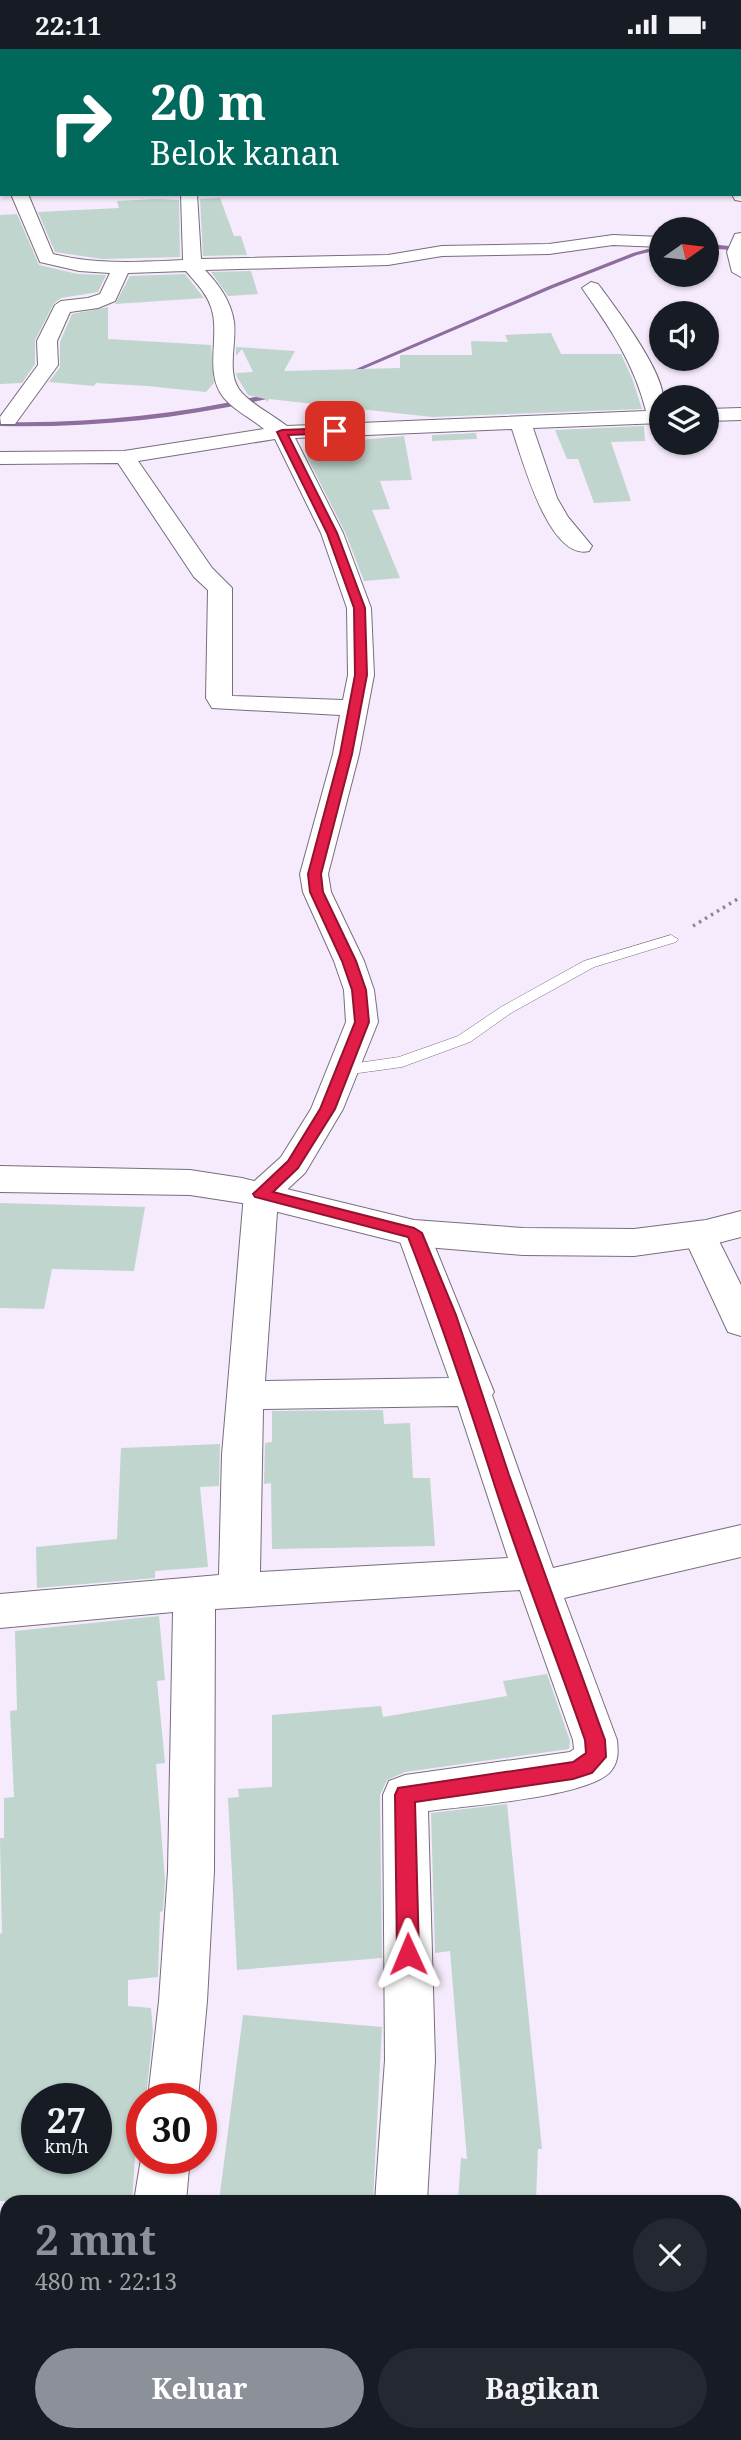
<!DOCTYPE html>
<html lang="id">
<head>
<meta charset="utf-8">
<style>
  :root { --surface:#171b24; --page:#242831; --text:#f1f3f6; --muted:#9ea1a6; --accent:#8c9099 }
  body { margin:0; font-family:"Noto Serif",serif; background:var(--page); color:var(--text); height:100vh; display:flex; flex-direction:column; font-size:26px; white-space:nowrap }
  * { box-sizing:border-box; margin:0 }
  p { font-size:23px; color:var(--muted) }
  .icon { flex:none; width:38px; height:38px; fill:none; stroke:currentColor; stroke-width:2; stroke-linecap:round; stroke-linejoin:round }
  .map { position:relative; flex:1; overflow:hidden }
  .side { position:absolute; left:0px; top:2146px; width:742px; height:247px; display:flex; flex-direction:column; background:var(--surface); border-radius:21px 21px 0 0; box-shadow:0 2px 5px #0004 }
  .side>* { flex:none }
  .top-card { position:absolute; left:0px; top:0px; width:742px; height:147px; box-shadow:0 2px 5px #0004; background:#00695c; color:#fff; overflow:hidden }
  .needle { width:46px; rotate:76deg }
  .buttons { position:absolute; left:649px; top:168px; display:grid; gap:14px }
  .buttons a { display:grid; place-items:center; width:70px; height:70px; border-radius:50%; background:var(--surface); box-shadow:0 2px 5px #0004; font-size:35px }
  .speed { position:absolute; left:21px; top:2034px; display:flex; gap:14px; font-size:35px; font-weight:700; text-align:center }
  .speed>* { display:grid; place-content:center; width:91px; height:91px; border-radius:50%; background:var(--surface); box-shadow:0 2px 5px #0004; line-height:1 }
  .speed small { font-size:18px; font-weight:400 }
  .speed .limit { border:10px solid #d22; background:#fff; color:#111 }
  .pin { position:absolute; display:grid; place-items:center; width:60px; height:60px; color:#fff; margin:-30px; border-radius:14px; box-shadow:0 4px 10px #0006 }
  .me { position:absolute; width:77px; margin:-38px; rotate:359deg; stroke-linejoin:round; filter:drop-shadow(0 0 5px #0008) }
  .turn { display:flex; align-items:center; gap:24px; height:147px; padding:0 35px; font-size:32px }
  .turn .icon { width:91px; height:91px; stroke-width:2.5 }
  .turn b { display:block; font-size:49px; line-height:60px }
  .round { display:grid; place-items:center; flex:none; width:74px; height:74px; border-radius:37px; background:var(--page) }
  .headline { display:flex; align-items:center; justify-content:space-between; height:119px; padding:0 35px }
  h1 { font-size:42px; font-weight:700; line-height:52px; color:var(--accent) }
  .action { display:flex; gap:14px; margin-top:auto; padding:14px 35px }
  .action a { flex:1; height:80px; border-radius:42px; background:var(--accent); color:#fff; font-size:28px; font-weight:700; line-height:80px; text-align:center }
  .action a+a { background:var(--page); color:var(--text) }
  .status { display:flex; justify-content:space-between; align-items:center; height:49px; padding:0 35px; background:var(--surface); direction:ltr }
  .status svg { height:19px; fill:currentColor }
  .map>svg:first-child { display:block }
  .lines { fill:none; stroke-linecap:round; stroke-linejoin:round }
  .stream { fill:#8e6e9e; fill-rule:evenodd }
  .building { fill:#c0d5cd; fill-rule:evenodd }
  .service-casing { stroke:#776e7c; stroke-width:1 }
  .minor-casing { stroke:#776e7c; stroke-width:2 }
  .tertiary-casing { stroke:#776e7c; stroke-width:2 }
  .path-far1 { stroke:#8f8893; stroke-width:2; stroke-dasharray:2 2.5; stroke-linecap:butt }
  .path { stroke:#8f8893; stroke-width:3.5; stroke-dasharray:2.5 4.5; stroke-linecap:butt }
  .service { fill:#fff; fill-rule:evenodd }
  .minor { fill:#fff; fill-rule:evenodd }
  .tertiary { fill:#fff; fill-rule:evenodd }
  .route { fill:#e11d48; stroke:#92132f; stroke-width:2 }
</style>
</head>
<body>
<div class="status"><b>22:11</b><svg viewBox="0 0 49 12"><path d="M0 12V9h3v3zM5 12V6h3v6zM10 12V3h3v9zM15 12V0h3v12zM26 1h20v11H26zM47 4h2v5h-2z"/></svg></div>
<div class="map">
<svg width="741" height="2391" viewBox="0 0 741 2391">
  <rect width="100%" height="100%" fill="#f6ebfc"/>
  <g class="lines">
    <path class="stream" d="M 718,0 L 724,0 L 726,2 L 720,2 Z
      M 740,9 L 741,9 L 741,13 L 740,13 Z
      M 707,195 L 741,198 L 741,202 L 707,199 Z
      M 662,196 L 662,200 L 637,206 L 553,239 L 347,327 L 342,326 L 549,237 L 633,204 Z
      M 277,343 L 281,345 L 280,347 C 187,369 95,379 0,377 L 0,373 C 94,375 185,365 277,343 Z"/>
  </g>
  <path class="building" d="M 220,149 L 234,187 L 241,187 L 247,206 L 203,207 L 200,150 Z
    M 157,150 L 179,151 L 180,208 L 102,210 L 55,203 L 38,163 L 119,159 L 117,152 Z
    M 17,165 L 39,216 L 78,225 L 106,226 L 98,243 L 61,249 L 54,254 L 35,291 L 35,315 L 22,334 L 0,335 L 0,166 Z
    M 251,222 L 258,245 L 228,247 L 211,223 Z
    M 185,225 L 204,249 L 115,255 L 130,227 Z
    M 108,258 L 108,290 L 211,296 L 214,334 L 206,343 L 147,337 L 96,334 L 94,337 L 49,333 L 60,318 L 60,293 L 72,265 Z
    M 551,284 L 561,305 L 621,305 L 632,329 L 642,360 L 432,368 L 269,350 L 267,353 L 265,350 L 248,346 L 237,328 L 236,324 L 253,323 L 242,300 L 236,307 L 236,298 L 295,302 L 284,322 L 400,319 L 400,306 L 472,306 L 471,292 L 508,293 L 505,286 Z
    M 644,377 L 645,392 L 611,393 L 631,452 L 594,454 L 578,410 L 567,410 L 555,381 Z
    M 476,384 L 477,390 L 432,392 L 432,386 Z
    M 404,387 L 412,431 L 380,432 L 390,460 L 372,461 L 400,529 L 364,532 L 345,483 L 308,410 L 305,396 Z
    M 0,1154 L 145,1158 L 134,1222 L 52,1220 L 44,1260 L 0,1259 Z
    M 383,1361 L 384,1375 L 410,1374 L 413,1429 L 430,1429 L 435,1497 L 272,1500 L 271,1434 L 264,1435 L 265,1394 L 272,1393 L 272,1362 Z
    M 220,1395 L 219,1437 L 200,1438 L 208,1518 L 155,1522 L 155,1529 L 37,1539 L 36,1498 L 117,1490 L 121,1399 Z
    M 159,1567 L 165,1631 L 157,1632 L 165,1714 L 156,1715 L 165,1832 L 163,1862 L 160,1863 L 158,1928 L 128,1931 L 128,1957 L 151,1959 L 153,1982 L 146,2049 L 142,2049 L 142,2102 L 135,2108 L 132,2152 L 0,2152 L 0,1885 L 2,1884 L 0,1789 L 4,1789 L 4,1749 L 14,1748 L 10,1662 L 17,1661 L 15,1582 ZM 37,2049 L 96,2049 L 96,2109 L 37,2109 Z
    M 547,1625 L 570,1692 L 569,1700 L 405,1723 L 387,1731 L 380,1746 L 382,1909 L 237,1921 L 228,1749 L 239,1748 L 238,1740 L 272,1738 L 272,1666 L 381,1657 L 383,1668 L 507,1647 L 503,1632 Z
    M 507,1755 L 542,2100 L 538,2100 L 536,2152 L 458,2152 L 461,2109 L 467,2110 L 450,1902 L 435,1904 L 431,1764 Z
    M 243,1966 L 382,1978 L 373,2152 L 219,2152 Z"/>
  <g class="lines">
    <defs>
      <path id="service" d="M 671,886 L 678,890 L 676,893 L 594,918 L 511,964 L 470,993 L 402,1018 L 344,1026 L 336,1021 L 344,1016 L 399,1008 L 458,987 L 501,958 L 584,912 Z"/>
      <path id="minor" d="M 86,0 L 100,0 L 100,2 L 86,2 Z
        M 191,0 L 205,0 L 205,2 L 191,2 Z
        M 700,0 L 716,0 L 717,2 L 701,2 Z
        M 740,16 L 741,16 L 741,24 L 740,24 Z
        M 0,31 L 2,31 L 2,39 L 0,39 Z
        M 740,49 L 741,50 L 741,60 L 740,59 Z
        M 740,77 L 741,77 L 741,87 L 740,87 Z
        M 0,103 L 2,103 L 2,113 L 0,113 Z
        M 740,140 L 741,140 L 741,152 L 735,151 L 732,145 L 740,145 Z
        M 11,145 L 28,145 L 53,205 C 96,216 139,213 183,211 L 181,145 L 197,145 L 201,210 L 388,206 L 442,197 L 549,195 L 613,186 L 662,188 L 662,198 L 613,196 L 549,205 L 442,207 L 388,216 L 205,221 C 219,236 231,252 234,273 C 237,295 225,326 242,344 C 253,356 273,366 287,377 L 646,362 C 634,314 610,279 582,239 L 591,233 L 598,235 C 615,258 662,320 663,348 C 663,354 662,366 662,374 L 533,379 L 557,449 L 568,468 L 592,497 L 589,502 C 549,512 522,409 512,380 L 295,389 L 343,484 L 371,559 L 374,626 L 359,705 L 328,825 L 331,843 L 364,912 L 374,941 L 378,973 L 343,1060 L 305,1124 L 278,1149 L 265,1332 L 449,1329 L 397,1184 L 402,1176 L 414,1172 L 426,1176 L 494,1343 L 492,1346 L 553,1519 L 741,1476 L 741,1508 L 564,1549 L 617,1691 C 618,1702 619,1712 611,1722 C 590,1748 465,1757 428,1762 L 435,2011 L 427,2152 L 375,2152 L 385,2011 L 383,1746 L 389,1732 L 405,1726 L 570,1703 L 574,1700 L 573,1691 L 520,1541 L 215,1560 L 214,1822 L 207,1952 L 198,2049 L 148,2049 L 159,1952 L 168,1822 L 173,1563 L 0,1579 L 0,1545 L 219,1526 L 222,1406 L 244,1145 L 249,1137 L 281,1108 L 311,1060 L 346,973 L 344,941 L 334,912 L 303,843 L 300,825 L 333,705 L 340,666 L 212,659 L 206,649 L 208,541 L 194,528 L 118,414 L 0,415 L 0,403 L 124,402 L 264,380 C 252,370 234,361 224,349 C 203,324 221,286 211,258 C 206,243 195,233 186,222 L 128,224 L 115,252 L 98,259 L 70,263 L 57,292 L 58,316 L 15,375 L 1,375 L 0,368 L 38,316 L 37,292 L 55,256 L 61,252 L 88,249 L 100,245 L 110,224 L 79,222 L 40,213 ZM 275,390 L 321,484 L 347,559 L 348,626 L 343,651 L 232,647 L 232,539 L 212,519 L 138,412 ZM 458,1357 L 508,1509 L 260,1523 L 263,1360 Z
        M 741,184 L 741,228 L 732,223 L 727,203 L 735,185 Z
        M 741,359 L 741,371 L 707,372 L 707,360 Z
        M 699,1172 L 711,1176 L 741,1236 L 741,1287 L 728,1283 L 682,1184 L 687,1176 Z
        M 142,2104 L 142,2109 L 190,2109 L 186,2152 L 134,2152 Z
        M 95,2385 L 151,2385 L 149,2391 L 93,2391 Z
        M 358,2385 L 414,2385 L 413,2391 L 357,2391 Z"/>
      <path id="tertiary" d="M 0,1117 L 190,1121 L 242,1129 L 414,1171 L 523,1179 L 634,1180 L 706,1171 L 741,1162 L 741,1188 L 706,1197 L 634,1207 L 523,1206 L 414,1197 L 242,1154 L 190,1146 L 0,1143 Z"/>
    </defs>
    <use href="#service" class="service-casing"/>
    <use href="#minor" class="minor-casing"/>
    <use href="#tertiary" class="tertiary-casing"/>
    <path class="path-far1" d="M 17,0 L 19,2"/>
    <path class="path" d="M 693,877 L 741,848"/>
    <use href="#service" class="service"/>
    <use href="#minor" class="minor"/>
    <use href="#tertiary" class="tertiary"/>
  </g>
  <path class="route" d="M 335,379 L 339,380 L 339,384 L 288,386 L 337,484 L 365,559 L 367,626 L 352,705 L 321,825 L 323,843 L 356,912 L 366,941 L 369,973 L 335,1060 L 298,1119 L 273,1143 L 414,1179 L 422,1184 L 456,1266 L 509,1426 L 605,1691 L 606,1708 L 592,1724 L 573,1730 L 415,1753 L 419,1905 L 416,1912 L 408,1915 L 400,1912 L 397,1905 L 395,1746 L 398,1739 L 573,1713 L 586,1704 L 585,1691 C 554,1602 519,1514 491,1425 C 465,1344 439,1266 408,1188 L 255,1148 L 253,1145 L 288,1112 L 320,1060 L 355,973 L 352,941 L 342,912 L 310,843 L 308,825 L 340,705 L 355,626 L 354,559 L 327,484 L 277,383 L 282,381 Z"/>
</svg>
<div class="buttons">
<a><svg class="needle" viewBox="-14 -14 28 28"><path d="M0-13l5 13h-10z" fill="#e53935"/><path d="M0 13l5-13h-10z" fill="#9ea1a6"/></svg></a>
<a><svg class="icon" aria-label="sound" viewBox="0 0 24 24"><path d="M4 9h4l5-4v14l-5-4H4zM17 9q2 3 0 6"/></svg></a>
<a><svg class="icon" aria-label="layers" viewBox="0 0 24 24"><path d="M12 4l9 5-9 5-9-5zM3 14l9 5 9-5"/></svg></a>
</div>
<div class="speed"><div>27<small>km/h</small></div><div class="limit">30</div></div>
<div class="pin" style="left:335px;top:382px;background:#d93025"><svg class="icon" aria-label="arrive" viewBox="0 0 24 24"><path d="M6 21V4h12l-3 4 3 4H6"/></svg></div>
<svg class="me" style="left:408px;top:1905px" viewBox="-20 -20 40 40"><path d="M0-17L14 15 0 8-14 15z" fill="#e11d48" stroke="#fff" stroke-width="4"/></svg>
<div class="top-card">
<div class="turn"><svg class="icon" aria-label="right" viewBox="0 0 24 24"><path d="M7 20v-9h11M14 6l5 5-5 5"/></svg><div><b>20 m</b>Belok kanan</div></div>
</div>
<section class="side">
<div class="headline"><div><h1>2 mnt</h1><p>480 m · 22:13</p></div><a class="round"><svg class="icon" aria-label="close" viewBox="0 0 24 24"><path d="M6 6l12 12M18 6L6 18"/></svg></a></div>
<div class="action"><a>Keluar</a><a>Bagikan</a></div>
</section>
</div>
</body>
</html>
